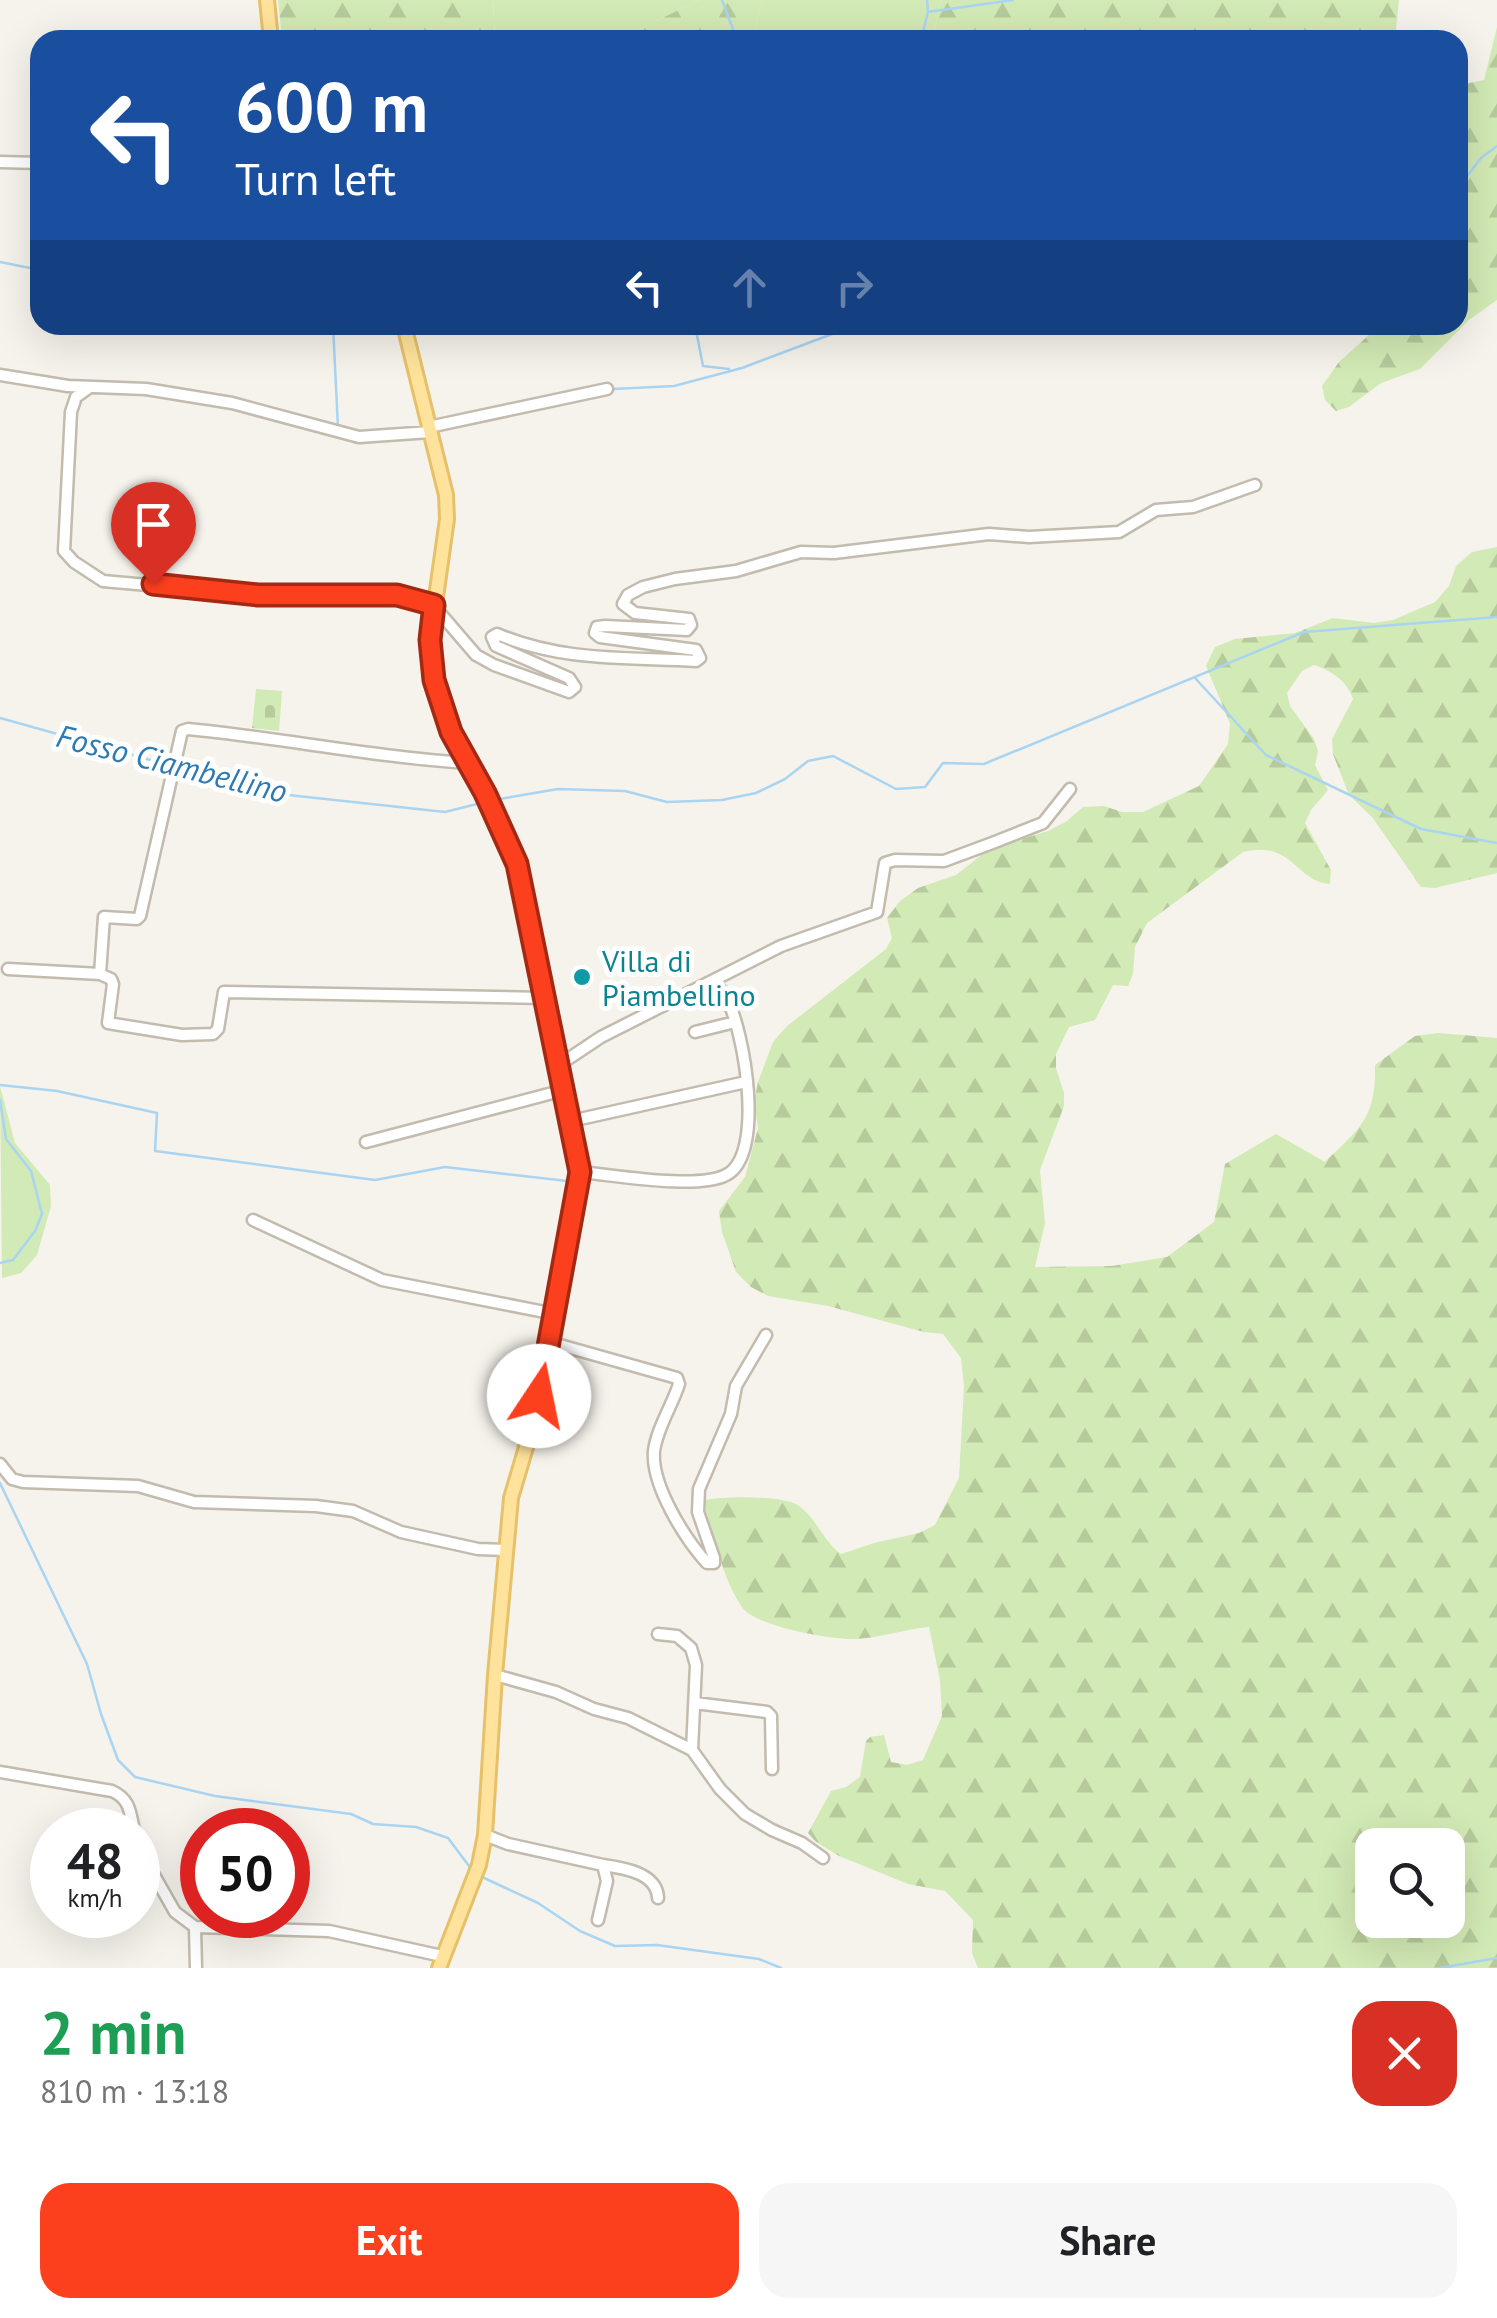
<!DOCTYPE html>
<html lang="en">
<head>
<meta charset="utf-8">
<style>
  :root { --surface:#fff; --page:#f6f6f6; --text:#202124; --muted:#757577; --accent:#fc3f1d }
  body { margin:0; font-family:"PT Sans",sans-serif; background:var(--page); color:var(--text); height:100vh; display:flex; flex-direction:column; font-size:38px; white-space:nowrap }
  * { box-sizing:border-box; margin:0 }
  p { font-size:32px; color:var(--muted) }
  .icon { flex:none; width:55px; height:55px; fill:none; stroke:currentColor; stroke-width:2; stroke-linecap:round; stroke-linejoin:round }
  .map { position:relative; height:1968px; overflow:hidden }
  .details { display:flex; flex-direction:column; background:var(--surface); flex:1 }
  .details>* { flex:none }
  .guide { position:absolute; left:30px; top:30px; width:1438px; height:305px; border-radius:30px; box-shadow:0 10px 40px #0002; background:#1a4fa0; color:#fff; overflow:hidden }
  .tools { position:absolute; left:1355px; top:1828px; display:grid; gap:20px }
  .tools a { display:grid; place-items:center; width:110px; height:110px; border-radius:20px; background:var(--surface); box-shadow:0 10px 40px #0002; font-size:50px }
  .speed { position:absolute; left:30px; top:1808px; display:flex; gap:20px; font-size:50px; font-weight:700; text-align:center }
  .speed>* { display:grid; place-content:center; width:130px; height:130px; border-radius:50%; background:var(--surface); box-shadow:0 10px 40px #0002; line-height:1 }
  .speed small { font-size:25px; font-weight:400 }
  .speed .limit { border:15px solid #d22; background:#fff; color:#111 }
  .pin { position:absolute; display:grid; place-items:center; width:85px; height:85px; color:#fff; margin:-102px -42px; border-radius:50% 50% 50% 0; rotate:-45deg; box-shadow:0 0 10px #0007 }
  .pin .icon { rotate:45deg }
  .me { position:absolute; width:110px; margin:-55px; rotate:11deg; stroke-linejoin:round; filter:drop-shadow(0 0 8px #0008) }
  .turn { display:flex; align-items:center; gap:35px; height:210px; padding:0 40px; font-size:45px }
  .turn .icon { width:130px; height:130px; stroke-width:2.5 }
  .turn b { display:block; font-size:70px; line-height:85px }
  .lanes { display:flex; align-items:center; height:95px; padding:0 40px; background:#0003; justify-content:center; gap:50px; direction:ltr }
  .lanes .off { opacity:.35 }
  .round { display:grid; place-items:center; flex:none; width:105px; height:105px; border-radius:30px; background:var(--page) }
  .overview { display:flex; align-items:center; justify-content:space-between; height:170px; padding:0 40px }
  h1 { font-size:60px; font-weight:700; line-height:75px; color:#1e9e55 }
  .button { display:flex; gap:20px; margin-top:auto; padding:20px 40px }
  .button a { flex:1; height:115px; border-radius:30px; background:var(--accent); color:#fff; font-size:40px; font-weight:700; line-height:115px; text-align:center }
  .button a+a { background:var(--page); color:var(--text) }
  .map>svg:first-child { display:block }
  .green { fill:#d2eab5 }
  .forest { fill:url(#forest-firs); fill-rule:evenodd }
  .cemetery { fill:url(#cemetery-stones) }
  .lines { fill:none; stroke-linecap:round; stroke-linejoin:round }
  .stream { stroke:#a9d4f2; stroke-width:2.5 }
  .minor-casing { stroke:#c2bbae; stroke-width:15 }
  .major-casing { stroke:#e6c16a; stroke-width:18 }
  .minor { stroke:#fff; stroke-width:10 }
  .major { stroke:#ffe39c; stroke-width:12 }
  .route-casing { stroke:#a42913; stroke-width:25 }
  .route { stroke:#fc3f1d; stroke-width:18 }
  .culture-dot { fill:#0f9aa8; stroke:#fff; stroke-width:4 }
  .labels { text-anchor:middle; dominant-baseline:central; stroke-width:10; stroke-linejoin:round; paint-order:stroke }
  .culture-label { font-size:30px; fill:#0d838f; stroke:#fff; text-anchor:start }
  .water-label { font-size:32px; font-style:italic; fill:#2e7ab2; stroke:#fff }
</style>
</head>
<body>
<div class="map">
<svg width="1497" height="1968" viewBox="0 0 1497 1968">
  <defs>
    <pattern id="forest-firs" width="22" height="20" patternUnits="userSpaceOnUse" patternTransform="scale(2.5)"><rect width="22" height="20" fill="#d2eab5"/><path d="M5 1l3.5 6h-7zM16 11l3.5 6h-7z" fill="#b6ca9c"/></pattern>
    <pattern id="cemetery-stones" width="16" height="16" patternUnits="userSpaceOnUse" patternTransform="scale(2.5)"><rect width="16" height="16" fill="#d2eab5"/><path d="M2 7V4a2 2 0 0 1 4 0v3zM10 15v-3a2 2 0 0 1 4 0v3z" fill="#b6ca9c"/></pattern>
  </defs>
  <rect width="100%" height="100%" fill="#f6f3ec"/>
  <path class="green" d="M 493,0 L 699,0 L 617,40 L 495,40 Z
    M 763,0 L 941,0 L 932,40 L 751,40 Z
    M 0,1086 L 15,1143 L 50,1185 L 51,1206 L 37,1255 L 21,1273 L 2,1278 Z"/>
  <path class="forest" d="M 278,0 L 493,0 L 495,40 L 282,40 Z
    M 699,0 L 763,0 L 751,40 L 617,40 Z
    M 941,0 L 1399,0 L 1395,40 L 932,40 Z
    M 1497,27 L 1497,300 L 1469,320 L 1420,369 L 1381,383 L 1349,407 L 1336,411 L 1325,400 L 1322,386 L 1339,362 L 1380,325 L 1458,325 L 1458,80 L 1465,84 L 1484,80 Z
    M 1497,547 L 1497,873 L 1435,888 L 1421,887 L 1372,817 L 1349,795 L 1333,754 L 1332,739 L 1353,699 C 1348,682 1331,670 1314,665 L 1302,671 L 1287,693 L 1290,706 L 1314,739 L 1318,751 L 1315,765 L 1328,790 L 1311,810 L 1305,823 L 1331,870 L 1330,884 C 1295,882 1294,840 1243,852 L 1147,923 L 1135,947 L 1133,974 L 1128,986 L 1113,985 L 1095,1020 L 1069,1027 L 1056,1054 L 1056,1068 L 1064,1093 L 1064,1106 L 1040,1170 L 1045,1223 L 1035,1267 L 1112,1266 L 1167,1257 L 1214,1222 L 1225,1164 L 1276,1134 L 1325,1162 C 1361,1127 1376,1118 1375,1065 L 1415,1036 L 1438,1033 L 1497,1038 L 1497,1968 L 978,1968 L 972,1953 L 973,1920 L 945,1891 L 908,1884 L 839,1856 L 816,1842 L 808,1833 L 831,1791 L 846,1787 L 860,1777 L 866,1741 L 870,1737 L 884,1735 L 891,1762 L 907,1765 L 923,1760 L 942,1716 L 940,1680 L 929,1627 C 904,1629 877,1639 852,1639 C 829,1639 754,1626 742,1607 C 723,1580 716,1542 706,1512 L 705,1500 C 723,1496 785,1495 799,1506 C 817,1519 823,1541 841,1554 L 874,1543 L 919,1533 L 935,1525 L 959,1478 L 964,1386 L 961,1358 L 943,1334 L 924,1332 L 828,1306 L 768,1296 L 751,1287 L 736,1272 L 722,1232 L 719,1211 L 745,1177 L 758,1128 L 754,1102 L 758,1082 L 773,1042 L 787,1026 L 886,949 L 892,938 L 887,918 L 900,901 L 918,888 L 956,875 L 989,849 L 1048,831 L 1067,821 L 1083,807 L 1104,806 L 1122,812 L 1143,812 L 1199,786 L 1228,744 L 1230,723 L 1206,666 L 1215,647 L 1235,639 L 1295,633 L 1333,618 L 1374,623 L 1393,620 L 1435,602 L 1449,586 L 1456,566 L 1472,552 ZM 1372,1845 L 1448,1845 L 1448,1920 L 1372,1920 Z"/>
  <path class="cemetery" d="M 256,689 L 282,691 L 279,731 L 252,728 Z"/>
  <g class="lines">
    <path class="stream" d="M 722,0 L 737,40
      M 928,12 L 1013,0
      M 921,40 L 928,12 L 927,0
      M 1458,188 L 1481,158 L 1497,146
      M 0,262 L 40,270
      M 333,325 L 338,428
      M 695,325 L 703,366 L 729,369
      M 1028,325 L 1071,325
      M 613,389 L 674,386 L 742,368 L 856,325
      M 1195,678 L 1266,755 L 1421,829 L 1497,843
      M 0,718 L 172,766
      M 180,768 L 270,793 L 445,812 L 481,803
      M 494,800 L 558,789 L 625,791 L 667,802 L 722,800 L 756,793 L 785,779 L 808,761 L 833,756 L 896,789 L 925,787 L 943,763 L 984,764 L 1304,632 L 1497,617
      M 0,1085 L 57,1091 L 157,1113 L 155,1151 L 375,1180 L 445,1167 L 567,1181
      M 0,1100 L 6,1139 L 31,1171 L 42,1214 L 35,1231 L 13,1260 L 0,1263
      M 0,1483 L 87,1664 L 101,1714 L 118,1760 L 135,1777 L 215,1796 L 351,1814 L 373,1824 L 416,1827 L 448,1838 L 472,1870
      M 482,1877 L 538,1903 L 580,1931 L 615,1946 L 657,1945 L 759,1959 L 781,1968
      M 1440,1968 L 1497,1958"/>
    <defs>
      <path id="minor" d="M 0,162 L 40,163
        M 0,375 L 68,386 L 146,389 L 232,403 L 359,437 L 430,432
        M 90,387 L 76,397 L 71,412 L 64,551 L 74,562 L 103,581 L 258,595 L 397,595 L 433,605 L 476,655 L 494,665 L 569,692 L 575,687 L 569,678 L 496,646 L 492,637 L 497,634 C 564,662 625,657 696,661 L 700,658 L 696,650 L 600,637 L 595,633 L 597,627 L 605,626 L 687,630 L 691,625 L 689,619 L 635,613 L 623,604 L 628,595 L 643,587 L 675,579 L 736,571 L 801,552 L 834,553 L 989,534 L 1029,537 L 1119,532 L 1156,510 L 1193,507 L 1255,485
        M 429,427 L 607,389
        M 8,969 L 100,974 L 111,979 L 113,984 L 108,1023 L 182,1035 L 213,1034 L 218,1029 L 224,992 L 544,998
        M 100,974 L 104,917 L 137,919 L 140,916 L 182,731 L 188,729 C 282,738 374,757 468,763
        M 695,1032 L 735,1022
        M 559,1065 L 601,1037 L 781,946 L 877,912 L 885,863 L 895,860 L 944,861 L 995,842 L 1043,823 L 1070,789
        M 571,1121 L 746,1082
        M 366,1142 L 564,1090
        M 579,1172 C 615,1175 697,1190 726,1175 C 766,1155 744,1031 727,999 C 724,991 718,987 712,982
        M 253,1220 L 382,1280 L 555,1314
        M 549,1342 L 677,1378 L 679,1384 C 672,1406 657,1428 654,1451 C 651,1485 685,1539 707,1563 L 714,1563 L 714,1558 L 698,1512 L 699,1489 L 731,1414 L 736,1386 L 766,1335
        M 0,1464 L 12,1479 L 23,1482 L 138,1486 L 194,1502 L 316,1506 L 353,1511 L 401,1532 L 478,1549 L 505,1550
        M 658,1634 L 677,1636 L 691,1648 L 696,1665 L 692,1750
        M 495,1675 L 556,1692 L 594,1709 L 628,1718 L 692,1750 L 720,1789 L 745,1814 L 772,1830 L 802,1843 L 823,1858
        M 695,1703 L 767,1712 L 771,1716 L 772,1769
        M 0,1772 L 112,1791 C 130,1799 130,1812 134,1830
        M 485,1835 L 508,1844 L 603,1865 L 607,1881 L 598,1920
        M 138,1847 L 175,1912 L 195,1927 L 196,1968
        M 603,1865 C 624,1868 657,1873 658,1898
        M 195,1927 L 329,1931 L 442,1956"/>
      <path id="major" d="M 267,0 L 271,40
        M 404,325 L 446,495 L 447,519 L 430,640 L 434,680 L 451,732 L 485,793 L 517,864 L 579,1172 L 578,1192 L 532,1427 L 511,1498 L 495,1675 L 485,1835 L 479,1865 L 439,1968"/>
    </defs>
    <use href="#minor" class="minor-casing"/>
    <use href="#major" class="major-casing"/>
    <use href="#minor" class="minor"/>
    <use href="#major" class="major"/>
  </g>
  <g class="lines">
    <defs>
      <path id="route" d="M 153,584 L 258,595 L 397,595 L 434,605 L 430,640 L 434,680 L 451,732 L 485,793 L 517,864 L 580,1172 L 539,1396"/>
    </defs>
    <use href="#route" class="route-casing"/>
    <use href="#route" class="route"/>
  </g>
  <circle class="culture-dot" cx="582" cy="977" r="10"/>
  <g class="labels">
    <g class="culture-label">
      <text x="602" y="960">Villa di<tspan x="602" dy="34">Piambellino</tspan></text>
    </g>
    <g class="water-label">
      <text transform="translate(172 763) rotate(14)">Fosso Ciambellino</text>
    </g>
  </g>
</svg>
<div class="tools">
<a><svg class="icon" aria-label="search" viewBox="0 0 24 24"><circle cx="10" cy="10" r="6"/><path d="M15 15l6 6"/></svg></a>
</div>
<div class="speed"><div>48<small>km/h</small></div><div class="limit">50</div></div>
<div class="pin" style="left:153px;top:584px;background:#d93025"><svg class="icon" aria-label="arrive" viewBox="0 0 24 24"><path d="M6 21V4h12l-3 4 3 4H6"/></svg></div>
<svg class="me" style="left:539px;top:1396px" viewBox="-20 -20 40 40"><circle r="19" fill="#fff"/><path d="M0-13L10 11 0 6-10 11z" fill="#fc3f1d"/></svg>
<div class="guide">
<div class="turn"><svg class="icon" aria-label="left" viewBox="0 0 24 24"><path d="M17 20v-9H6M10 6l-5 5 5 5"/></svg><div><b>600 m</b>Turn left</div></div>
<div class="lanes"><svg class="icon" aria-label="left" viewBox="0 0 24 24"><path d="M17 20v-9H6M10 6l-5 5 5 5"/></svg><svg class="icon off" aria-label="ahead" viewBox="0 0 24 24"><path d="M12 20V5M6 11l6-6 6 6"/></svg><svg class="icon off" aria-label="right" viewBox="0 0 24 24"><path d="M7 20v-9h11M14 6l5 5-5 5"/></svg></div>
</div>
</div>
<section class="details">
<div class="overview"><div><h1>2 min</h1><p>810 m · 13:18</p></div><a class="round" style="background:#d93025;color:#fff"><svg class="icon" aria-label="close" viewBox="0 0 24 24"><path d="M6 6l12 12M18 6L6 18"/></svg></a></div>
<div class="button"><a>Exit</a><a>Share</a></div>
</section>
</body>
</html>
